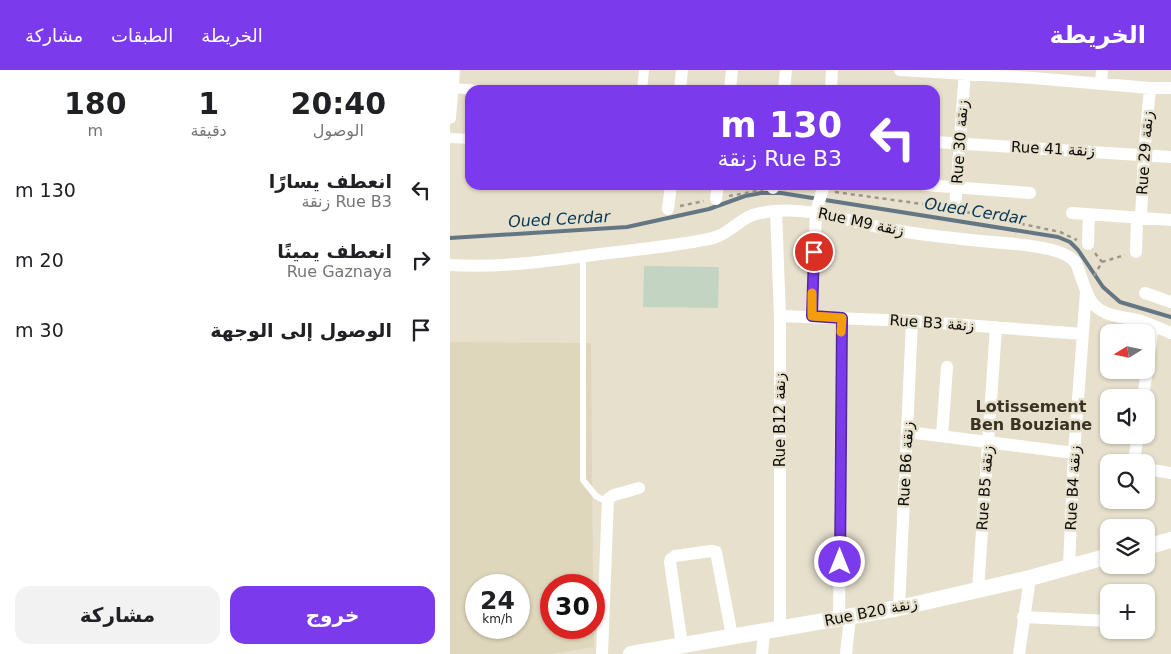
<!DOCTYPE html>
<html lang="ar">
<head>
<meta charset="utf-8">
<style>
  :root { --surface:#fff; --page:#f2f2f2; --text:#202124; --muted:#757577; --accent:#7c3aed }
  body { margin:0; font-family:"DejaVu Sans",Vazirmatn,sans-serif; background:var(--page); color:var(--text); direction:rtl; height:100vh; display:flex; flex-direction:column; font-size:19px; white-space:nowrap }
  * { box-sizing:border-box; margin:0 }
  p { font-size:16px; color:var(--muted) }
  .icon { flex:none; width:28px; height:28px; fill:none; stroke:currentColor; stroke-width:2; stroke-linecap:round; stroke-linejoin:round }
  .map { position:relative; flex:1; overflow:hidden; direction:ltr }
  .drawer { display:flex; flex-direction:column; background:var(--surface); width:450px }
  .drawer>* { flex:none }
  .top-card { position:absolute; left:15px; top:15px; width:475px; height:105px; border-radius:15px; box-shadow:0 1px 4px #0004; direction:rtl; background:#7c3aed; color:#fff; overflow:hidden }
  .needle { width:32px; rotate:260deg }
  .controls { position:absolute; left:650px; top:254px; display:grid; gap:10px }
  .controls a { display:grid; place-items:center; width:55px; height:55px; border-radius:10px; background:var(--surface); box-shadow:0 1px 4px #0004; font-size:25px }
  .speed { position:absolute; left:15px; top:504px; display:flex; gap:10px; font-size:25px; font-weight:700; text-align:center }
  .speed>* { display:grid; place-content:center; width:65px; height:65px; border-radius:50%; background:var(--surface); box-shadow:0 1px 4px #0004; line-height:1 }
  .speed small { font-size:12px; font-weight:400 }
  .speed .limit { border:8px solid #d22; background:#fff; color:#111 }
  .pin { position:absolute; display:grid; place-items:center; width:42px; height:42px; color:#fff; margin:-21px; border:2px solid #fff; border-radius:50%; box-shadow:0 1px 5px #0007 }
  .me { position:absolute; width:55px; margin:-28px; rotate:0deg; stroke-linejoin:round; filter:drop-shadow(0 0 4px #0008) }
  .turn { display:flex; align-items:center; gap:18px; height:105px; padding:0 15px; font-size:22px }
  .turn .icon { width:65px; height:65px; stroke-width:2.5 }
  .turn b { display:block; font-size:35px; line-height:42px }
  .eta { display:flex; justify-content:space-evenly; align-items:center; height:85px; text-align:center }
  .eta b { font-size:30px; font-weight:600; line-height:35px }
  .primary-button { display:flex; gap:10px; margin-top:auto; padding:10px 15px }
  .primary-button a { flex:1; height:58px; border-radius:15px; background:var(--accent); color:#fff; font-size:20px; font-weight:600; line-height:58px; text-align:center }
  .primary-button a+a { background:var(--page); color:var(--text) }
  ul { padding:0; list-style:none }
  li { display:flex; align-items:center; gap:15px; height:70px; padding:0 15px }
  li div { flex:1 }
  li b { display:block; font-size:19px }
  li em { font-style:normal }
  header { display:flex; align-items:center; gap:30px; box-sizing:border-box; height:70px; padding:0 25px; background:var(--accent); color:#fff }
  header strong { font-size:24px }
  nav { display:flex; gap:28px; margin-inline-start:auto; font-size:18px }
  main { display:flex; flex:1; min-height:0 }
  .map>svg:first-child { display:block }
  .built { fill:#dfd7bc; fill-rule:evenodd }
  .grass { fill:#c3d5c2 }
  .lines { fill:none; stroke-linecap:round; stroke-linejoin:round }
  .stream { stroke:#647683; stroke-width:4 }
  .path { stroke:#9c9889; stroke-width:2.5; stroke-dasharray:4 4; stroke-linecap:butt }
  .service { stroke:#fff; stroke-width:6 }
  .pedestrian { stroke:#fff; stroke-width:10 }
  .minor { stroke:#fff; stroke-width:12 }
  .tertiary { stroke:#fff; stroke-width:16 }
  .route-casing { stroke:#51269a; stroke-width:12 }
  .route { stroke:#7c3aed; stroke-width:9 }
  .slow { stroke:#f59e0b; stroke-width:9 }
  .labels { text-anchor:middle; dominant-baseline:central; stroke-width:5; stroke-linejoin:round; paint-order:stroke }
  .street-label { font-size:15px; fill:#0d0b06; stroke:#e6e0cd }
  .water-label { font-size:16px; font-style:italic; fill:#053654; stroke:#e6e0cd }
  .neighbourhood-label { font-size:16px; font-weight:bold; fill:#383324; stroke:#e6e0cd }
</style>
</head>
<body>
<header>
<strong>الخريطة</strong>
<nav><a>الخريطة</a><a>الطبقات</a><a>مشاركة</a></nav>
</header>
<main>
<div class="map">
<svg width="721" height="584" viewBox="0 0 721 584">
  <rect width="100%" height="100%" fill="#e6e0cd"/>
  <path class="built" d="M 0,272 L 141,273 L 143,515 L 101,515 L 101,558 L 144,558 L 144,577 L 101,584 L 0,584 ZM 26,515 L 69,515 L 69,558 L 26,558 Z"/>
  <path class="grass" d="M 194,196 L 269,197 L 268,238 L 193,237 Z"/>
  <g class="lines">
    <path class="stream" d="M 0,168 L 177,157 L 259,139 L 295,126 L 311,123 L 331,123 L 608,167 L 620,172 L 628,180 L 653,217 L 670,232 L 721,247"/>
    <path class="path" d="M 335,118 L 360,119
      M 385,122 L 494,137
      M 279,126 L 313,120
      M 230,136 L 254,131
      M 516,142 L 610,162 L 627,170
      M 645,183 L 652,192
      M 644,206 L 652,192 L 675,185"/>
    <path class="service" d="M 133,187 L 133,410 L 146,426 L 157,432"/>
    <path class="pedestrian" d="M 2,18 L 30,20
      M 192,20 L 194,0
      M 0,68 L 20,69"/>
    <path class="minor" d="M 450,0 L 583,8 L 700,18 L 721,18
      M 651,13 L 652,0
      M 230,20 L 232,0
      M 280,20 L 282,0
      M 334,20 L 336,0
      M 381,20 L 382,0
      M 0,48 L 4,0
      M 485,72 L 721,87
      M 475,115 L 580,123
      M 323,118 L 323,115
      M 266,129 L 268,115
      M 218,139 L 221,115
      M 505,139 L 515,0
      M 326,141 L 330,246 L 330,558
      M 622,143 L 721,150
      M 691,148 L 694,85 L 700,18
      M 638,174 L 639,145
      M 686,182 L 687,148
      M 0,195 C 51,198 100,191 150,184 C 187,180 223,176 259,169 C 275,166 284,155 298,147 C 306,143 315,142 324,141 C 367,137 408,155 450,161 C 488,167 528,171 566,174 C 583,176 616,179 626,193 C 631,205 634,218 640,229 C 650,247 671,246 688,250 C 699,253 710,259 721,263
      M 695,223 L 721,232
      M 330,246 L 462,251 L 633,264
      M 362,247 L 366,142 L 374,115
      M 693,328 L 703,256
      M 458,362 L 624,383
      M 492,366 L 497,297
      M 684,392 L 688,365
      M 696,399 L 721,403
      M 619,496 L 624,383 L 636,222
      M 528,520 L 546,257
      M 449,538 L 462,251
      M 573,547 L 659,551
      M 389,549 L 392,248
      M 232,575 L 220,492 L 221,489 L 225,486 L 261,481 L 266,482 L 282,566
      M 152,584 L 158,429 L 164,425 L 189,418
      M 312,584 L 314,562
      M 396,584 L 400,547
      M 569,584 L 580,508"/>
    <path class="tertiary" d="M 696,477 L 721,470
      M 181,584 L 449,538 L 580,508 L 659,486"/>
  </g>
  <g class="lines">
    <defs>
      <path id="route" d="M 364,182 L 362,246 L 392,248 L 390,492"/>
    </defs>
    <use href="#route" class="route-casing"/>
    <use href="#route" class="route"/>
    <path class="slow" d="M 362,223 L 362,246 L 392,248 L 391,262"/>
  </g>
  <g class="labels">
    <g class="street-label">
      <text transform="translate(510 72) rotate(-86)">Rue 30 زنقة</text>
      <text transform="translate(603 79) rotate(3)">Rue 41 زنقة</text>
      <text transform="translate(695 83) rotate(-86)">Rue 29 زنقة</text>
      <text transform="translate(411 152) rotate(12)">Rue M9 زنقة</text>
      <text transform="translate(482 253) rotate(4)">Rue B3 زنقة</text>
      <text transform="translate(330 350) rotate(-90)">Rue B12 زنقة</text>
      <text transform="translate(456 394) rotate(-87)">Rue B6 زنقة</text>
      <text transform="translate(535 418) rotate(-86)">Rue B5 زنقة</text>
      <text transform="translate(623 418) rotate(-87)">Rue B4 زنقة</text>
      <text transform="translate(421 542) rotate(-11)">Rue B20 زنقة</text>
    </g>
    <g class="water-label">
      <text transform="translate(525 141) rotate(9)">Oued Cerdar</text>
      <text transform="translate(109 149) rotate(-3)">Oued Cerdar</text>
    </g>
    <g class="neighbourhood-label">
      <text x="581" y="336">Lotissement<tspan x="581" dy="18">Ben Bouziane</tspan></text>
    </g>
  </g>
</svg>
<div class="controls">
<a><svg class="needle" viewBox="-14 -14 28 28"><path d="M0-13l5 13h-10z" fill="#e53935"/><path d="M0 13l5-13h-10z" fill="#757577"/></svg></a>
<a><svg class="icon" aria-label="sound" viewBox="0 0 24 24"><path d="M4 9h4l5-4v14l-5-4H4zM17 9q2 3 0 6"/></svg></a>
<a><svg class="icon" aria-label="search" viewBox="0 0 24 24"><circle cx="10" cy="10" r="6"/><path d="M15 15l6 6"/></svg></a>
<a><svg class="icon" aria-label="layers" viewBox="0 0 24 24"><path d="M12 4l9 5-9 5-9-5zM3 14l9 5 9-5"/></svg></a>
<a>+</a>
</div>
<div class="speed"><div>24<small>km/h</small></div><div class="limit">30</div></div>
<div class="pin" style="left:364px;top:182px;background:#d93025"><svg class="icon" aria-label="arrive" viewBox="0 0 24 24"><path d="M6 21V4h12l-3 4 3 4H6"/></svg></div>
<svg class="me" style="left:390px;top:492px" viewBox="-20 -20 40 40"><circle r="17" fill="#7c3aed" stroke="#fff" stroke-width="3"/><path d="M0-11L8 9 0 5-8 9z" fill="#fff"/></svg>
<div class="top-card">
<div class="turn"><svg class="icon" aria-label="left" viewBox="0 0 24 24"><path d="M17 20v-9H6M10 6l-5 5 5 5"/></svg><div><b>130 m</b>Rue B3 زنقة</div></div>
</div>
</div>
<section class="drawer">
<div class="eta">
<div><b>20:40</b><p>الوصول</p></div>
<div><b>1</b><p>دقيقة</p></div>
<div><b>180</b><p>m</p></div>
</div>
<ul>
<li><svg class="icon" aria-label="left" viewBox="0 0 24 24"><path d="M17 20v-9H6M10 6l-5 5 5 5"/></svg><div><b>انعطف يسارًا</b><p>Rue B3 زنقة</p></div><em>130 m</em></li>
<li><svg class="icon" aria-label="right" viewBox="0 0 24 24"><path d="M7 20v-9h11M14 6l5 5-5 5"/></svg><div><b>انعطف يمينًا</b><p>Rue Gaznaya</p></div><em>20 m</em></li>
<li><svg class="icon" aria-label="arrive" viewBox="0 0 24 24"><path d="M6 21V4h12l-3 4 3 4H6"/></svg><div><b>الوصول إلى الوجهة</b></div><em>30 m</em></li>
</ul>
<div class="primary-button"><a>خروج</a><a>مشاركة</a></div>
</section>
</main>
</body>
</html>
